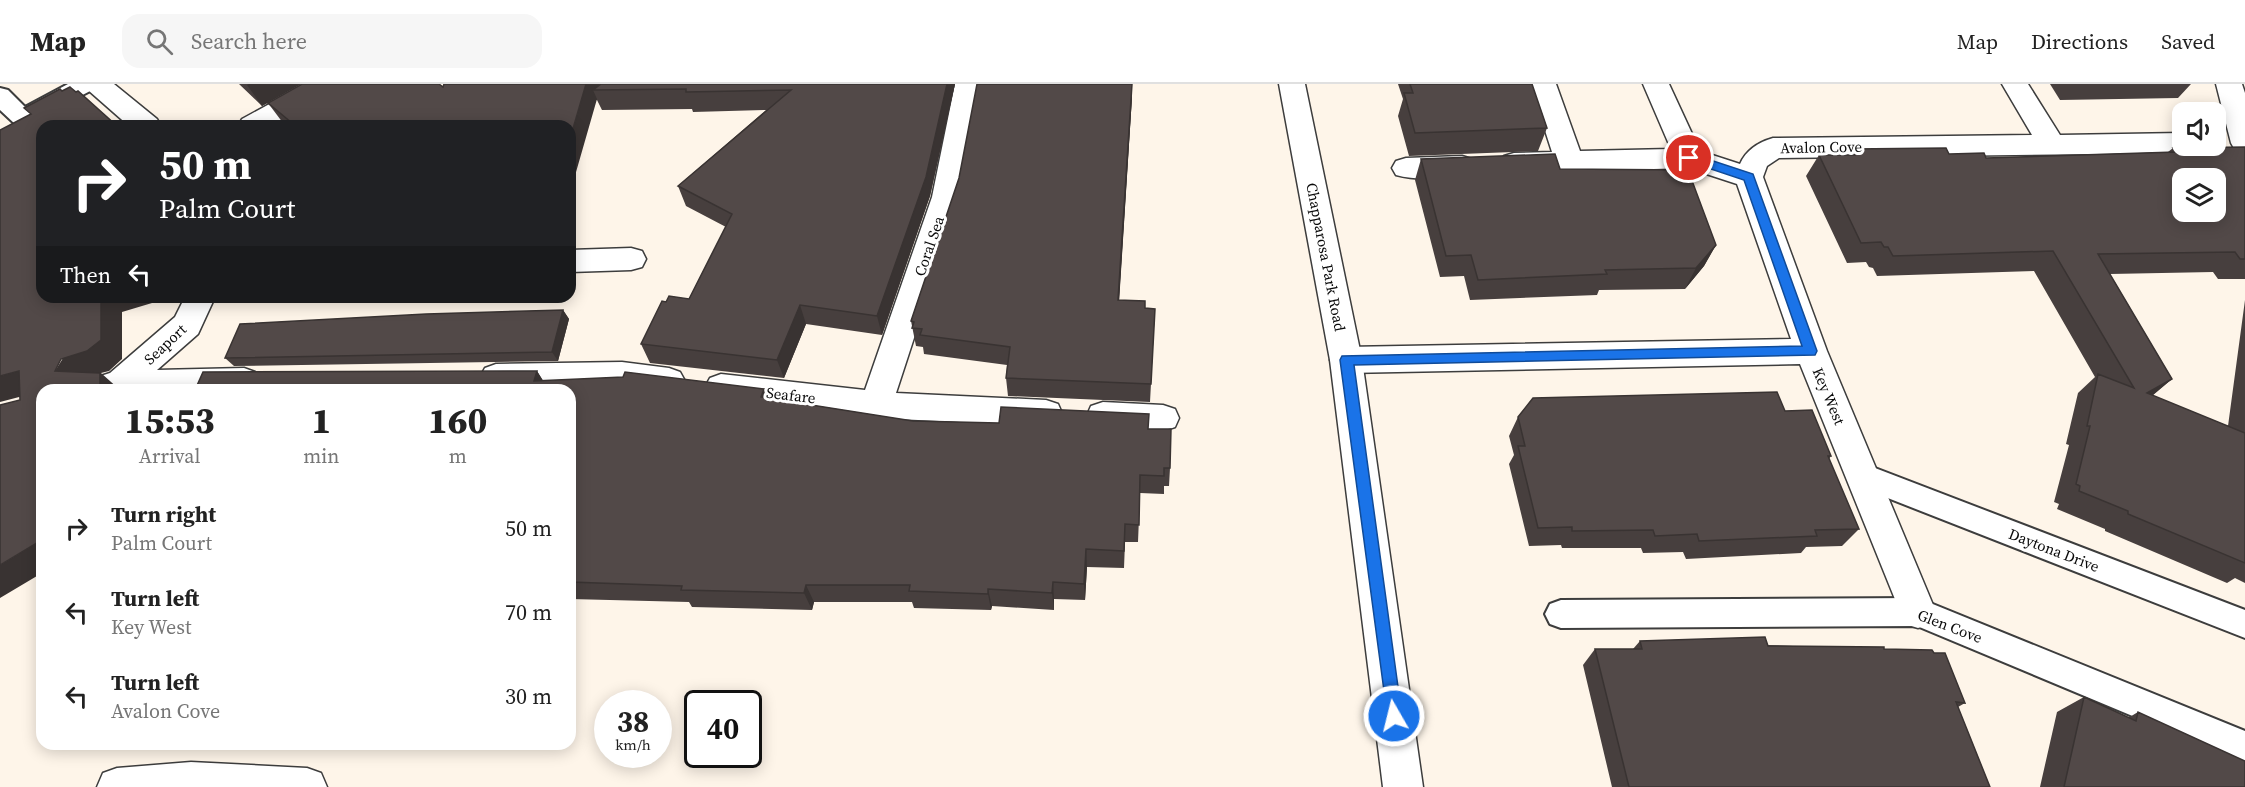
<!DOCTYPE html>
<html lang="en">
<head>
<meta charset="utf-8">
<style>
  :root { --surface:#fff; --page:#f6f6f6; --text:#222; --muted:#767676; --line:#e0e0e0 }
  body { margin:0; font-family:"Source Serif 4",serif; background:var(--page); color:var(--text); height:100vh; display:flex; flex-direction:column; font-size:22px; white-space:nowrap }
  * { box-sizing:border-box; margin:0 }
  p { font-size:20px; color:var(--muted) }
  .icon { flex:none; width:33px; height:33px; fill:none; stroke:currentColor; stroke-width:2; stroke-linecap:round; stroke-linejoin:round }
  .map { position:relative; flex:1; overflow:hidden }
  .drawer { position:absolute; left:36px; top:300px; width:540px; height:366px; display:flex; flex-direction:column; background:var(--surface); border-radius:18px; box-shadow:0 3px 15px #0003 }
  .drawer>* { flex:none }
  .guide { position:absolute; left:36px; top:36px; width:540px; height:183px; border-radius:18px; box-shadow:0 3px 15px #0003; background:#202124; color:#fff; overflow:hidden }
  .fabs { position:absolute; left:2172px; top:18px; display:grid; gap:12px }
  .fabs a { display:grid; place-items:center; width:54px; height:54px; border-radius:12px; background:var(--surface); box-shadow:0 3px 15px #0003; font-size:30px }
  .speed { position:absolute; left:594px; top:606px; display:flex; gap:12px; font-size:30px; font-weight:700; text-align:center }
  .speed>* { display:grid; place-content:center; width:78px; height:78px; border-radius:50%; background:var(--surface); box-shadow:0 3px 15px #0003; line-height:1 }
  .speed small { font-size:15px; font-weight:400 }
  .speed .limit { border:3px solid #111; border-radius:9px; background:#fff; color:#111 }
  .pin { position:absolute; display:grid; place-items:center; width:51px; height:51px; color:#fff; margin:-26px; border:3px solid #fff; border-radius:50%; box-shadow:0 2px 6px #0007 }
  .me { position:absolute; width:66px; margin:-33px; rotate:352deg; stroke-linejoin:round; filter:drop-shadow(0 0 4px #0008) }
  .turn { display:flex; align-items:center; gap:21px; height:126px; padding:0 24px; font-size:27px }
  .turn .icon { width:78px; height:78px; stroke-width:2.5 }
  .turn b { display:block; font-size:42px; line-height:51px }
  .then { display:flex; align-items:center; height:57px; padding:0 24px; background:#0003; gap:12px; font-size:22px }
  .eta { display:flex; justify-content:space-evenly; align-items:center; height:102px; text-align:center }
  .eta b { font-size:36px; font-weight:800; line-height:42px }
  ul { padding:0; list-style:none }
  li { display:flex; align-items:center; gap:18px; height:84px; padding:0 24px }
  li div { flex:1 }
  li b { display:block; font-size:22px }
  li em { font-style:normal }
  header { display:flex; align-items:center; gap:36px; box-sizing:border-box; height:84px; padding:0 30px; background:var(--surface); border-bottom:2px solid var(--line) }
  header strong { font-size:28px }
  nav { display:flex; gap:33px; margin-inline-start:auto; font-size:21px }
  .search { width:420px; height:54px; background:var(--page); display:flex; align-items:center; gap:15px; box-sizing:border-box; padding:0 21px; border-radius:18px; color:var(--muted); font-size:22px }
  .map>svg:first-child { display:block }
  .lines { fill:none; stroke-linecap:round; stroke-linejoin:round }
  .service-casing { stroke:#3d3d3d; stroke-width:4 }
  .minor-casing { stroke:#3d3d3d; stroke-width:3 }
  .tertiary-casing { stroke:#3d3d3d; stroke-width:3 }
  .service { fill:#fff; fill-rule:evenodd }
  .minor { fill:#fff; fill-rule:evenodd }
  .tertiary { fill:#fff; fill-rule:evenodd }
  .wall { fill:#473f3e }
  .shaded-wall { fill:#393332 }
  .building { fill:#524948; stroke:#393332; stroke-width:1.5; fill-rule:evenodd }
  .route { fill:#1a73e8; stroke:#114b97; stroke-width:1.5 }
  .labels { text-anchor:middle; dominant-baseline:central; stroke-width:6; stroke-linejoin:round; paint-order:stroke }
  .street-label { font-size:15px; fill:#0a0a0a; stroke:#fff }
</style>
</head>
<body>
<header>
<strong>Map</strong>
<div class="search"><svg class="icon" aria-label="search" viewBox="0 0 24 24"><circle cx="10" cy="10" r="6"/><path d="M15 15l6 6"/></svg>Search here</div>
<nav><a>Map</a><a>Directions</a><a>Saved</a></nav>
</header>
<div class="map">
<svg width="2245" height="703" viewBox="0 0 2245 703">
  <rect width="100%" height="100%" fill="#fef5e9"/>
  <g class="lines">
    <defs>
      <path id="service" d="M 68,0 L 98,0 L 94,5 L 23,42 L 15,40 L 0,26 L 0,4 L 8,6 L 25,23 Z
        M 1862,379 L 2245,526 L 2245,554 L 1852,400 L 1847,391 L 1852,382 Z
        M 1918,514 L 2245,647 L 2245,679 L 1917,542 L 1561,544 L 1550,540 L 1545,530 L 1550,520 L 1561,516 Z"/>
      <path id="minor" d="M 84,0 L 114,0 L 157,35 L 161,42 L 129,42 L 88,6 Z
        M 306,0 L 340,0 L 336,6 L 274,42 L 238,42 L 242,35 Z
        M 955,0 L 981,0 L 960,113 L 896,309 L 1046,316 L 1058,320 L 1062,329 L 1058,338 L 1046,342 L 876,334 L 721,316 L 710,312 L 705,303 L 710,294 L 721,290 L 865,306 L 932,113 Z
        M 1530,0 L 1556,0 L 1580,67 L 1671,65 L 1643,0 L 1669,0 L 1700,67 L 1740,80 C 1746,66 1759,58 1773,54 L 2032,51 L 2002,0 L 2028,0 L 2060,51 L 2182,49 L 2182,62 L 2194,62 L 2192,66 L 2182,69 L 1779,74 L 1767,82 L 1763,93 L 1827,267 L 1936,528 L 1931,540 L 1918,544 L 1905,540 L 1800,280 L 1346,289 L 1335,285 L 1330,276 L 1335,267 L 1346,263 L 1791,255 L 1737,100 L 1688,84 L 1514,89 L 1504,86 L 1500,79 L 1504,72 L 1514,69 L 1552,68 Z
        M 2216,0 L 2242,0 L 2245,9 L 2245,69 L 2235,66 L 2231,59 Z
        M 1462,72 L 1472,75 L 1476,82 L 1472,89 C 1451,95 1417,97 1396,91 L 1392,84 L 1396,77 L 1406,74 Z
        M 631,164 L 642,167 L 646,175 L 642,183 L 631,186 L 570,188 L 570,166 Z
        M 185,213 L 215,213 L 198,250 L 157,286 L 244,284 L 255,288 L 260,297 L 255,306 L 80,306 L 85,297 L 110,289 L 175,233 Z
        M 622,278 L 669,284 L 680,288 L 685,297 L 680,306 L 669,310 L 622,304 L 496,306 L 485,302 L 480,293 L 485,284 L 496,280 Z
        M 1103,318 L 1163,321 L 1175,325 L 1179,334 L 1175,343 C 1154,351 1112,348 1091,340 L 1087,331 L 1091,322 Z"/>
      <path id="tertiary" d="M 1279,0 L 1305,0 L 1362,276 L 1423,703 L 1383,703 L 1330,276 Z
        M 191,678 L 307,684 L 321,689 L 327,703 L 97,703 L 103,689 L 117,684 Z"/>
    </defs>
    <use href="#service" class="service-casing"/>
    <use href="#minor" class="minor-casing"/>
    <use href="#tertiary" class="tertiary-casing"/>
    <use href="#service" class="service"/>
    <use href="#minor" class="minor"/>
    <use href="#tertiary" class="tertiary"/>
  </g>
  <path class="wall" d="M 239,0 L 301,0 L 262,22 Z
    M 955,0 L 930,112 L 882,251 L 806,240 L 784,294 L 650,279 L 641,260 L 666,218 L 689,215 L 726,143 L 686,122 L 678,102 L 766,26 L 693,28 L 692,25 L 602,26 L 597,16 L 286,42 L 283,39 L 268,19 L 443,3 Z
    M 1398,0 L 1532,0 L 1547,44 L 1538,67 L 1409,72 L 1398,32 L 1403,15 Z
    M 2050,0 L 2191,0 L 2178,14 L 2060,16 Z
    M 1132,13 L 1119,216 L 1145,224 L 1155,225 L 1150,318 L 1008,312 L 1006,294 L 1007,281 L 924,270 L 923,263 L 916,262 L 911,237 L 959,94 Z
    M 2245,63 L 2245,195 L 2218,195 L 2213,188 L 2110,190 L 2172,295 L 2152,312 L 2228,342 L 2245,216 L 2245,499 L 2235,494 L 2227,499 L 2105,447 L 2105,445 L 2057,425 L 2059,420 L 2054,418 L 2069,361 L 2066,360 L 2078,309 L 2095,293 L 2034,187 L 1877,192 L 1873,184 L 1869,183 L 1866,178 L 1847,179 L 1806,92 L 1819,71 L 1849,71 L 1852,65 L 1949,70 L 1986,74 L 2168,68 L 2173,64 Z
    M 1421,75 L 1560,85 L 1716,161 L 1704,182 L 1685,205 L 1599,206 L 1597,211 L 1470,216 L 1464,192 L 1440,193 L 1415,96 Z
    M 563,226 L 569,235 L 558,277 L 234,282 L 225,274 Z
    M 537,287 L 543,297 L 768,314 L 913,337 L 1149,345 L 1170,384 L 1169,402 L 1164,402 L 1164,410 L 1140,409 L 1138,458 L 1125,458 L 1124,484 L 1087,483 L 1085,516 L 1054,515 L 1054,526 L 992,522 L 991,526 L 914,524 L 912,518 L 814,518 L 812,526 L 692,523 L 689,518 L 570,515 L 570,306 L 195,306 Z
    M 1785,327 L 1831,372 L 1829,375 L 1859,445 L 1842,462 L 1806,463 L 1801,469 L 1686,475 L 1683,468 L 1643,469 L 1641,464 L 1562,464 L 1561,461 L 1529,462 L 1509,380 L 1514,371 L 1509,352 L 1518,333 Z
    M 1640,557 L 1884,565 L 1934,569 L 1965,619 L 1958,623 L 1990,703 L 1612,703 L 1583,581 L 1595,565 L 1633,565 Z
    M 2084,613 L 2128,634 L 2138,628 L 2245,703 L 2040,703 L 2057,628 Z"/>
  <path class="shaded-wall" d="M 249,0 L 301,0 L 262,22 L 247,1 Z
    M 586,0 L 601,0 L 593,6 L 597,15 L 570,109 L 570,55 Z
    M 947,0 L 955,0 L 930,112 L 882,251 L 877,232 Z
    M 1132,0 L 1132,13 L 1118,235 L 1118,216 Z
    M 1716,161 L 1704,182 L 1685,205 L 1696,184 Z
    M 101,213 L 172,213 L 122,228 L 122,275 L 109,287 L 101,289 L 120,306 L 100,306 L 55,287 Z
    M 800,221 L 806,240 L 784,294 L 777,276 Z
    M 563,226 L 569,235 L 558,277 L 552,268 Z
    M 19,287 L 42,307 L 0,318 L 0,292 Z
    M 537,287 L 549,306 L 534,297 Z
    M 2172,295 L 2149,314 L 2147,309 Z
    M 764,305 L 772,324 L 761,313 Z
    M 42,456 L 42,489 L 0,514 L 0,481 Z
    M 1086,465 L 1087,483 L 1085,516 L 1084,500 Z
    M 1053,498 L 1054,515 L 1054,526 L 1052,509 Z
    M 806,501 L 814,518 L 812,526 L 804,509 Z
    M 988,505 L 992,522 L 991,526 L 988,510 Z"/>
  <path class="building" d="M 302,0 L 439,0 L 443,3 L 444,0 L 586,0 L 570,55 L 570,42 L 286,42 L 292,39 L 268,19 Z
    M 601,0 L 947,0 L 926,93 L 877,232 L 800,221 L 777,276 L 641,260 L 662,217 L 666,218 L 669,212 L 689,215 L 732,130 L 678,102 L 791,6 L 686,8 L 686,5 L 593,6 Z
    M 977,0 L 1132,0 L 1118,216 L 1145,217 L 1145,224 L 1155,225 L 1151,300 L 1006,294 L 1010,263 L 920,251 L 922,245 L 912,244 L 914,238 L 911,237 L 959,94 Z
    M 1410,0 L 1532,0 L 1547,44 L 1415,49 L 1404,9 L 1413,9 Z
    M 70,3 L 76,8 L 78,7 L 117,42 L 42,42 L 42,213 L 101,213 L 101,256 L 87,267 L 61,275 L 55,287 L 100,289 L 100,306 L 42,306 L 42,456 L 0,481 L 0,321 L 20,316 L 19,287 L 0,292 L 0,46 L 31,30 L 24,24 L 60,5 L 62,7 Z
    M 2245,63 L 2245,175 L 2240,175 L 2235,168 L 2098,170 L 2172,295 L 2147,309 L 2245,349 L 2245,479 L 2128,430 L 2128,427 L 2079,407 L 2080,402 L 2076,400 L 2090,342 L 2087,342 L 2098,290 L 2134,304 L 2053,167 L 1893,172 L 1888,163 L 1884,163 L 1881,158 L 1861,159 L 1819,71 L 1855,71 L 1852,65 L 1946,64 L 1949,70 L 1984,69 L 1986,74 L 2176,68 L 2173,64 ZM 2182,94 L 2216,94 L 2216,128 L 2182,128 Z
    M 1555,70 L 1560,85 L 1688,86 L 1716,161 L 1696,184 L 1605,186 L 1607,190 L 1478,196 L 1471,171 L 1446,172 L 1421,75 Z
    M 563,226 L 552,268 L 225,274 L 240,240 L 426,230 Z
    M 537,287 L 534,297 L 623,293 L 625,288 L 764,305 L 761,313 L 913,337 L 999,339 L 1001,323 L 1149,330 L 1148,345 L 1171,345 L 1170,384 L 1164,384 L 1164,392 L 1140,391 L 1139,441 L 1125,440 L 1124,467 L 1086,465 L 1084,500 L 1053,498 L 1052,509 L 988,505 L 988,510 L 909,507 L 910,501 L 806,501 L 804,509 L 681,506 L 682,502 L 570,498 L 570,306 L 195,306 L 203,288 Z
    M 169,304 L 169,306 L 118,306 Z
    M 1777,308 L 1785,327 L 1812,326 L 1831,372 L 1828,372 L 1859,445 L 1815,446 L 1817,452 L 1699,457 L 1697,450 L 1655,452 L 1653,446 L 1572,447 L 1572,443 L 1538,444 L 1518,362 L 1525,362 L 1518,333 L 1533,314 Z
    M 1765,553 L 1768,562 L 1884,563 L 1884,565 L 1932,566 L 1934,569 L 1945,569 L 1965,619 L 1956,618 L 1990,703 L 1629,703 L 1595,565 L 1642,565 L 1640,557 Z
    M 2084,613 L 2136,637 L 2138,628 L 2245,677 L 2245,703 L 2064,703 Z"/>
  <path class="route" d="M 1689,69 L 1753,90 L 1817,267 L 1815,271 L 1354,281 L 1402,632 L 1399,637 L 1394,639 L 1388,637 L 1340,276 L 1342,272 L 1802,262 L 1744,96 L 1684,76 L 1684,71 Z"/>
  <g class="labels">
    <g class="street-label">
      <text transform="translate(1821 63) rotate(-1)">Avalon Cove</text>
      <text transform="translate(929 162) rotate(-71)">Coral Sea</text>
      <text transform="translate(1326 173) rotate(79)">Chapparosa Park Road</text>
      <text transform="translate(165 260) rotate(-43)">Seaport</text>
      <text transform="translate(791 311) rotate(7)">Seafare</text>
      <text transform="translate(1829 312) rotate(67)">Key West</text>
      <text transform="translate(2054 466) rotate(21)">Daytona Drive</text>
      <text transform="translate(1950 542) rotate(21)">Glen Cove</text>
    </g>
  </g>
</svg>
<div class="fabs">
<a><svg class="icon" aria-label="sound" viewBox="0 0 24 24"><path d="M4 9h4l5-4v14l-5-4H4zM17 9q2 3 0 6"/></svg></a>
<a><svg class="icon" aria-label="layers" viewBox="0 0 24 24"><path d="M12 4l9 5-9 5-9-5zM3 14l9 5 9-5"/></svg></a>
</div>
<div class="speed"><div>38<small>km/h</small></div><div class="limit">40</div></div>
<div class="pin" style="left:1689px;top:74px;background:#d93025"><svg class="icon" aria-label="arrive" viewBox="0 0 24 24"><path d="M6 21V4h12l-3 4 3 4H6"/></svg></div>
<svg class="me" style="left:1394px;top:632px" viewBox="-20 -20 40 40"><circle r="17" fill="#1a73e8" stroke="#fff" stroke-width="3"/><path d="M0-11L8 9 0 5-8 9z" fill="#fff"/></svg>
<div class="guide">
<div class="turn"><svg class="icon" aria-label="right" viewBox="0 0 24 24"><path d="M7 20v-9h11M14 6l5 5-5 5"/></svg><div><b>50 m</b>Palm Court</div></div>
<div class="then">Then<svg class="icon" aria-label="left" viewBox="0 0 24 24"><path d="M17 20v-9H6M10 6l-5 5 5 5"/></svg></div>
</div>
<section class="drawer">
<div class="eta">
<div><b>15:53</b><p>Arrival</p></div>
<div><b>1</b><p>min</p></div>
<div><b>160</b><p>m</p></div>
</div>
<ul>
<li><svg class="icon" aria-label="right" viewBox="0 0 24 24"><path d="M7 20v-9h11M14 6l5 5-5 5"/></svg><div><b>Turn right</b><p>Palm Court</p></div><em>50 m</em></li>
<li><svg class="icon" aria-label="left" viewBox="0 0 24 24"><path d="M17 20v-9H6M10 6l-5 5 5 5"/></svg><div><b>Turn left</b><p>Key West</p></div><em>70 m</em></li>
<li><svg class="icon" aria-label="left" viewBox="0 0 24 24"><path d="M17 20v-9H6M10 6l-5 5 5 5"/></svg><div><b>Turn left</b><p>Avalon Cove</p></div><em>30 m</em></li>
</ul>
</section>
</div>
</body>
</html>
